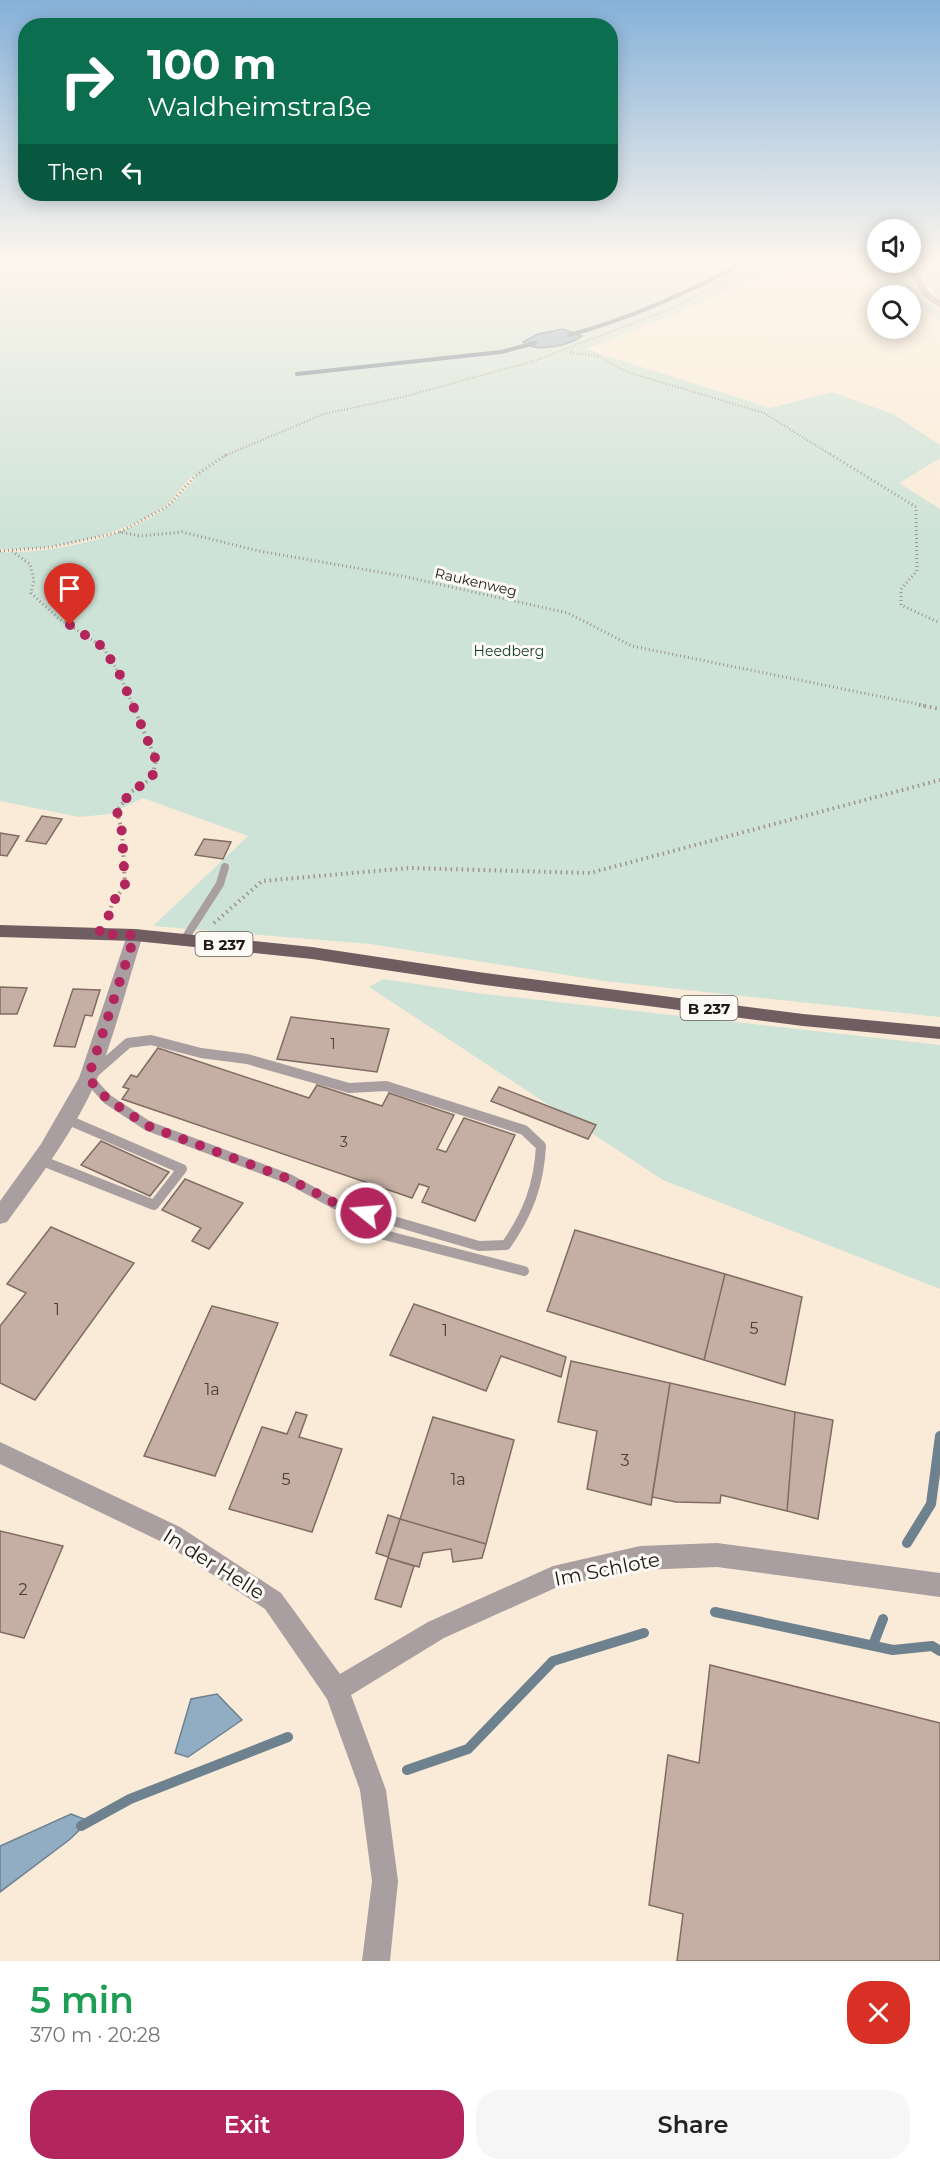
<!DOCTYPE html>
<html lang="en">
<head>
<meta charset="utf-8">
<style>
  :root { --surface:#fff; --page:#f6f6f6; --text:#222; --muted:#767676; --accent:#b2255d }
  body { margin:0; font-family:Montserrat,sans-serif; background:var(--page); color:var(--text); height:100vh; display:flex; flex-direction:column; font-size:22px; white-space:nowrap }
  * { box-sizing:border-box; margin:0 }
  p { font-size:20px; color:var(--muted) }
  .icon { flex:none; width:33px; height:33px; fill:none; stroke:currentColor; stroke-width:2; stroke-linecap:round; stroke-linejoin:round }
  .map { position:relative; height:1961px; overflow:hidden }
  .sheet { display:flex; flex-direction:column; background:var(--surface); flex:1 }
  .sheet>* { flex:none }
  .banner { position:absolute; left:18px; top:18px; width:600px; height:183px; border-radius:24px; box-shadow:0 3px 15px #0003; background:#0b6e4f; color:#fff; overflow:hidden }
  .buttons { position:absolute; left:867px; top:219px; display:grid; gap:12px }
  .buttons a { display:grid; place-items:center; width:54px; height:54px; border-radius:50%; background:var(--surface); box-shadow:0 3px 15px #0003; font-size:30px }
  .pin { position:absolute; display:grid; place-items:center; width:51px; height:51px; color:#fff; margin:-62px -26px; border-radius:50% 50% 50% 0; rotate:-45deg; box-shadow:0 0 6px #0007 }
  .pin .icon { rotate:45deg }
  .me { position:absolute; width:66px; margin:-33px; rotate:287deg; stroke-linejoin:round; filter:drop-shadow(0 0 4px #0008) }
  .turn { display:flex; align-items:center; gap:21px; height:126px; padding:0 30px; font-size:27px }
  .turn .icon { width:78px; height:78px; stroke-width:2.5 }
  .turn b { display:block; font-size:42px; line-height:51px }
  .then { display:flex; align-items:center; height:57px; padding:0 30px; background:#0003; gap:12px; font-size:22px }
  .round { display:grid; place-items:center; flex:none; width:63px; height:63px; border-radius:24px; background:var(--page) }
  .headline { display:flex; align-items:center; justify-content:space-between; height:102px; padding:0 30px }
  h1 { font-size:36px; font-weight:600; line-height:45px; color:#1e9e55 }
  .button { display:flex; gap:12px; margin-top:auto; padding:12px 30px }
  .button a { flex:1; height:69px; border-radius:24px; background:var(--accent); color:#fff; font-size:24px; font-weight:600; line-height:69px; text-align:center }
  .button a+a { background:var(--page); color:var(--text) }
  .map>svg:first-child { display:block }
  .green { fill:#cee3d7 }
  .water { fill:#91adc3; stroke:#6e818e; stroke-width:1.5 }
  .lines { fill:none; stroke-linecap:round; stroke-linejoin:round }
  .stream-far1 { stroke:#6e818e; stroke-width:4 }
  .stream { stroke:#6e818e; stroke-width:10 }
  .building { fill:#c5afa4; stroke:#806c62; stroke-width:1.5 }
  .path-far2 { stroke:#9f9486; stroke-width:2; stroke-dasharray:1 2; stroke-linecap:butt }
  .path-far1 { stroke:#9f9486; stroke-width:3; stroke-dasharray:1 3; stroke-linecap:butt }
  .path { stroke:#9f9486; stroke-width:4; stroke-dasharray:1.5 4; stroke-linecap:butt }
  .service-far1 { stroke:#a99ea0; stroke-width:8 }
  .service { stroke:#a99ea0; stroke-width:10 }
  .minor { fill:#a99ea0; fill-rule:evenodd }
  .tertiary { fill:#a99ea0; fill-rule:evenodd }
  .primary { fill:#705d62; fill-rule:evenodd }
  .route { stroke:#b2255d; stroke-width:10; stroke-dasharray:0 18 }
  .labels { text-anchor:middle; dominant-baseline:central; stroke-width:6; stroke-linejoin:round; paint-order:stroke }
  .far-street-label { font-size:14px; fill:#1e1912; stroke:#fdfaf6 }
  .far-park-label { font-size:14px; fill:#0f3b27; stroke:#fdfaf6 }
  .number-label { font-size:14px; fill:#483e36 }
  .shield { fill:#fdfaf6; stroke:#615c56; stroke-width:1.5 }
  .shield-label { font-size:15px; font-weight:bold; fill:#1e1912 }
  .near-number-label { font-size:16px; fill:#483e36 }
  .near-street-label { font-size:20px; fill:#1e1912; stroke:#fdfaf6 }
</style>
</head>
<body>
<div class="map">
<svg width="940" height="1961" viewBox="0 0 940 1961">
  <rect width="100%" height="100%" fill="#faebd8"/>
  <path class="green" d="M 0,259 L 819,259 L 754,278 L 683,311 L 586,349 L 770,408 L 832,392 L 893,414 L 940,445 L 940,458 L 899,483 L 940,509 L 940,1017 L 604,981 L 370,944 L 153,926 L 248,836 L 143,798 L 110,814 L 79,817 L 0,801 L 0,552 C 56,554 147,535 184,491 C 189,486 195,480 197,473 C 184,480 177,497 165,506 C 125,535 49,552 0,549 Z
    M 827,259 L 877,259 L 878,262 L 903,263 L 917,294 L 940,312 L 940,320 L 911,301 L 910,296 L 901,295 Z
    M 911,259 L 940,259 L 940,300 Z
    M 383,979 L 476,993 L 940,1045 L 940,1289 L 663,1180 L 369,987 Z"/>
  <path class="water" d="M 563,329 L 582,336 C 569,346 535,353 523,342 L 538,334 Z
    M 217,1694 L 242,1720 L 188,1757 L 175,1753 L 191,1699 Z
    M 71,1814 L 89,1821 L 69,1840 L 0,1892 L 0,1846 Z"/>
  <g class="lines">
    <path class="stream-far1" d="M 569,335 C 633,318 692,291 750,259
      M 297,374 L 501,352 L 535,343"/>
    <path class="stream" d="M 907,1543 L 931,1504 L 940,1436
      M 715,1612 L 893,1650 L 932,1646 L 940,1651
      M 873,1645 L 883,1619
      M 407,1770 L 468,1749 L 553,1661 L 644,1633
      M 81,1826 L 130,1799 L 288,1737"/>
  </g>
  <path class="building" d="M 42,816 L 62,819 L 46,844 L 26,841 Z
    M 0,833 L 19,836 L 7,856 L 0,855 Z
    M 204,839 L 231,842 L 223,859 L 195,855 Z
    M 0,987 L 27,988 L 17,1014 L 0,1014 Z
    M 73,989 L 100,990 L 92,1016 L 85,1015 L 75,1047 L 54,1046 Z
    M 291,1017 L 389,1029 L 377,1072 L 277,1059 Z
    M 158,1048 L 309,1098 L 317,1085 L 382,1106 L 389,1093 L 454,1115 L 437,1149 L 446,1152 L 464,1118 L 515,1135 L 475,1221 L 422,1202 L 429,1187 L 419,1184 L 412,1198 L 122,1099 L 129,1089 L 123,1087 L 131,1075 L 137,1077 Z
    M 499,1087 L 596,1125 L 588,1139 L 491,1101 Z
    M 101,1141 L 169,1172 L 150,1196 L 81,1165 Z
    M 185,1179 L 243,1203 L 209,1249 L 192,1241 L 201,1228 L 162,1210 Z
    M 51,1227 L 134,1263 L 35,1400 L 0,1383 L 0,1326 L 26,1293 L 7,1284 Z
    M 575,1230 L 725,1274 L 704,1360 L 547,1311 Z
    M 725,1274 L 802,1297 L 785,1385 L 704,1360 Z
    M 414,1304 L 566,1357 L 561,1377 L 501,1356 L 486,1391 L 390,1355 Z
    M 212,1306 L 278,1323 L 215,1476 L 144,1456 Z
    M 571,1361 L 670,1383 L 651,1505 L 587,1489 L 597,1431 L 558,1422 Z
    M 670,1383 L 795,1412 L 787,1511 L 721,1495 L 720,1503 L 676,1502 L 652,1497 Z
    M 296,1412 L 307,1415 L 299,1437 L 342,1449 L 312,1532 L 229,1509 L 262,1427 L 287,1434 Z
    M 795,1412 L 833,1420 L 818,1519 L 787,1511 Z
    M 433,1417 L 514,1440 L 486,1544 L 400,1519 Z
    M 388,1515 L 400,1519 L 388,1557 L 376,1553 Z
    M 400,1519 L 486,1544 L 482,1558 L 453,1562 L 451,1549 L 423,1553 L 419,1567 L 388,1558 Z
    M 0,1531 L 63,1546 L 24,1638 L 0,1632 Z
    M 388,1558 L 414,1566 L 401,1607 L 375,1599 Z
    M 710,1665 L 940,1723 L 940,1961 L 677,1961 L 683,1914 L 649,1905 L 668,1755 L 699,1763 Z"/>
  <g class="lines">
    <path class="path-far2" d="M 573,348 L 570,353 L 598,356 L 627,372 L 764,413 L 833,456
      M 224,456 L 324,414 L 403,397 L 534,361 L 678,306 L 715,285 L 799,259"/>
    <path class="path-far1" d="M 830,454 L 916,507 L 917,571 L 901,589 L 901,605 L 940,623
      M 120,532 L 168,506 L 195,476 L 227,454
      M 0,551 L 51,547 L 120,532 L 140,536 L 182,532 L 259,551 L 402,576 L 568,613 L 632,646 L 927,706
      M 12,551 L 30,564 L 34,581 L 31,593 L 58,618 L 103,647 L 120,675 L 133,706"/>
    <path class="path" d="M 919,705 L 940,709
      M 108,918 L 112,903 L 125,886 L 122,832 L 117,811 L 131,792 L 152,778 L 156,760 L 133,705
      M 214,923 L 262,881 L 410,868 L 590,873 L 940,780"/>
    <path class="service-far1" d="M 184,940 L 220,884 L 225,867"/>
    <path class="service" d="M 151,1040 L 201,1053 L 247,1059 L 349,1088 L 386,1086 L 524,1130 L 541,1146 C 539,1184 528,1214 506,1245 L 479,1246 L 335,1204 L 289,1179 L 148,1126 L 107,1099 L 88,1078 L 128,1043 Z
      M 40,1160 L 154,1205 L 182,1169 L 66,1119
      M 366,1213 L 363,1221 L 365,1230 L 524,1271"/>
    <path class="minor" d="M 135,929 L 141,931 L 143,935 C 128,981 115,1034 97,1079 C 75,1130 40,1177 7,1222 L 0,1224 L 0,1201 L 41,1144 L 79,1078 L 127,935 L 129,931 Z
      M 0,1442 L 180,1527 L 281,1593 L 340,1674 L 428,1622 L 553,1566 L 640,1546 L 717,1543 L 940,1573 L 940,1597 L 717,1567 L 640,1570 L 562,1585 L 444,1638 L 351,1695 L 386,1790 L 398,1881 L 390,1961 L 362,1961 L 372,1881 L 360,1790 L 327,1699 L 265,1609 L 164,1543 L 0,1464 Z"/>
    <path class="tertiary" d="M 911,260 L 929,292 L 940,301 L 940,308 L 923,296 L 904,262 L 910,262 Z"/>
    <path class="primary" d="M 0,925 L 135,929 L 312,947 L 478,972 L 803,1014 L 940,1027 L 940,1039 L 803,1026 L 478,984 L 312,959 L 135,941 L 0,937 Z"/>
  </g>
  <linearGradient id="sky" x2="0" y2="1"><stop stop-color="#85b1d9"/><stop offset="0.49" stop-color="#fdf6ed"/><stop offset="1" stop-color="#fdf6ed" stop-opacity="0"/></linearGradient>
  <rect width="940" height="533" fill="url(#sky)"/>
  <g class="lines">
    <path class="route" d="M 70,625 L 103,647 L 120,675 L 156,760 L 152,778 L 131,792 L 117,811 L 122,832 L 125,886 L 112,903 L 108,918 L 98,934 L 135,935 L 88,1078 L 107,1099 L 148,1126 L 289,1179 L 335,1203 L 366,1213"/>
  </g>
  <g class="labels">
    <g class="far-street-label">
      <text transform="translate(476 582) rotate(13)">Raukenweg</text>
    </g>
    <g class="far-park-label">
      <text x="509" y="651">Heedberg</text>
    </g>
    <g class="number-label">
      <text x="333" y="1044">1</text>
      <text x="344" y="1142">3</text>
    </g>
    <g class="shield">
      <rect x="195.5" y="932" width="57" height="24" rx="4.5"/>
      <rect x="680.5" y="996" width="57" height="24" rx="4.5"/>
    </g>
    <g class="shield-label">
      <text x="224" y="944">B 237</text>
      <text x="709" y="1008">B 237</text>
    </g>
    <g class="near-number-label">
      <text x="57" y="1309">1</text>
      <text x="754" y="1328">5</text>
      <text x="445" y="1330">1</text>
      <text x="212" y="1389">1a</text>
      <text x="625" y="1460">3</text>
      <text x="286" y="1479">5</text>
      <text x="458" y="1479">1a</text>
      <text x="23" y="1589">2</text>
    </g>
    <g class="near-street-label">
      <text transform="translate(214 1564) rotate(32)">In der Helle</text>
      <text transform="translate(607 1569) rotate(-11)">Im Schlote</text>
    </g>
  </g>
</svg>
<div class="buttons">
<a><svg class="icon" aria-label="sound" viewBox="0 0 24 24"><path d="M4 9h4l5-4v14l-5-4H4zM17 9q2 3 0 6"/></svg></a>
<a><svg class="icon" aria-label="search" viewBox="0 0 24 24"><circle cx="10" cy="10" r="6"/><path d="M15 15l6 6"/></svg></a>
</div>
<div class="pin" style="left:70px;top:625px;background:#d93025"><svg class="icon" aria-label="arrive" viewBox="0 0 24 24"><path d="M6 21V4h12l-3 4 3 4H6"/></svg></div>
<svg class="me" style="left:366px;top:1213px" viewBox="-20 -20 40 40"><circle r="17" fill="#b2255d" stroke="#fff" stroke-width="3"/><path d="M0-11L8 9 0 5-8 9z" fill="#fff"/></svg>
<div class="banner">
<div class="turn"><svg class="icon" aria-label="right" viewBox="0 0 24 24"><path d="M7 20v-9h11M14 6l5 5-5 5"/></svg><div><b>100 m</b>Waldheimstraße</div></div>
<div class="then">Then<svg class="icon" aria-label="left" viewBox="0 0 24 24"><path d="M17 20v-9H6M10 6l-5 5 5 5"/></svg></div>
</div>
</div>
<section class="sheet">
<div class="headline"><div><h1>5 min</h1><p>370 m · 20:28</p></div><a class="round" style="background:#d93025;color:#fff"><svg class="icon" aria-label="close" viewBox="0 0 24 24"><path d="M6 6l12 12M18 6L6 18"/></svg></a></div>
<div class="button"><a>Exit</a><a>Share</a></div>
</section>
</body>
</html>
